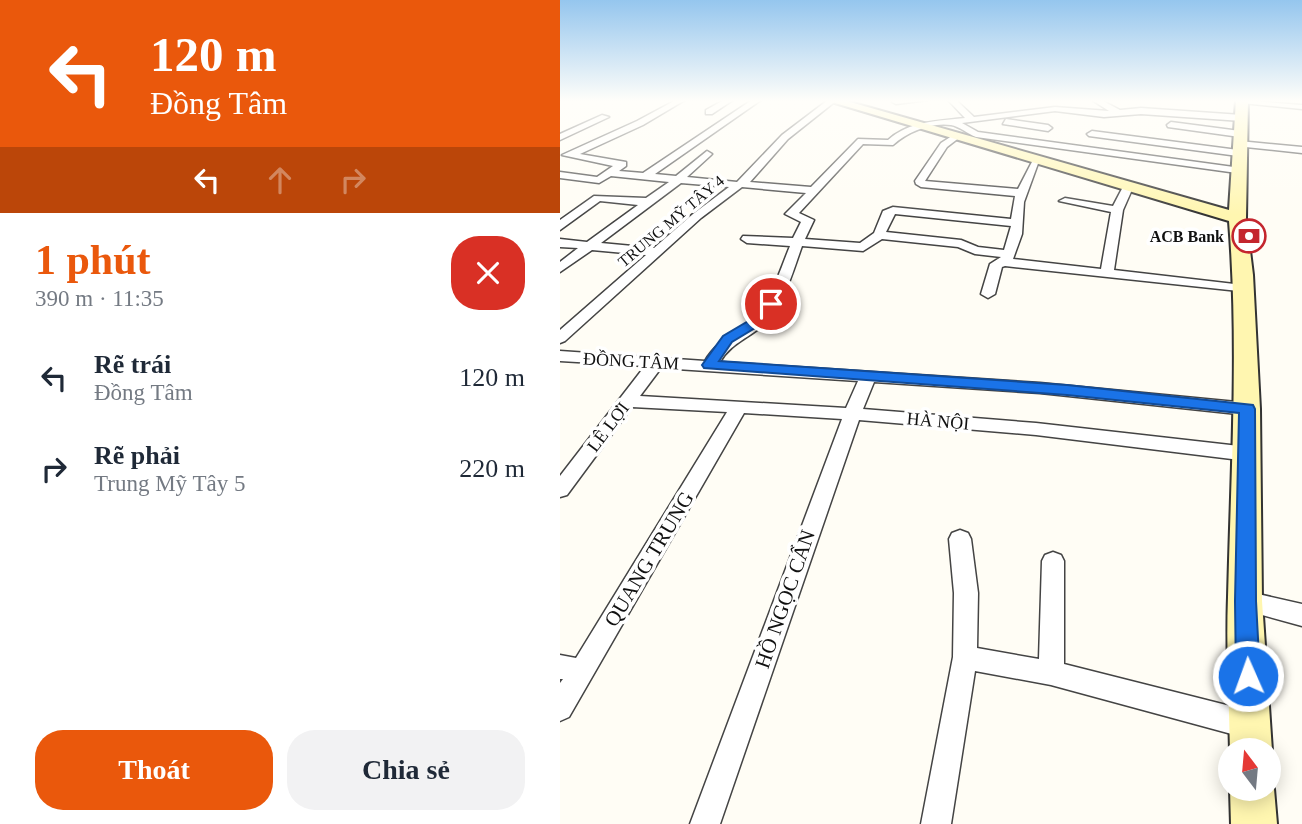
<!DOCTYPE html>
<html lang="vi">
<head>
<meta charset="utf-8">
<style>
  :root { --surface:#fff; --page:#f2f2f3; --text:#1f2937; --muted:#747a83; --accent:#ea580c }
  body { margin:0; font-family:"Times New Roman",serif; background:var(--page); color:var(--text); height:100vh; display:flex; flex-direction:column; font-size:26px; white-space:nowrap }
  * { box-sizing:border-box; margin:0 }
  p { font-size:23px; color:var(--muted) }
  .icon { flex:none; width:38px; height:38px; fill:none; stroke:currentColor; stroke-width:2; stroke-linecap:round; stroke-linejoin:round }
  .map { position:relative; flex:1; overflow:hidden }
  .side { display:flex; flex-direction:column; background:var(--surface); width:560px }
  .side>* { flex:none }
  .top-card { background:#ea580c; color:#fff; overflow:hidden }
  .needle { width:46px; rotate:344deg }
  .buttons { position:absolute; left:658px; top:738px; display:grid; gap:14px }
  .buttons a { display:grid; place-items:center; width:63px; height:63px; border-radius:50%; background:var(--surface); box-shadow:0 4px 18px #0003; font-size:35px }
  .pin { position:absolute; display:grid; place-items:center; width:60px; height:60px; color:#fff; margin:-30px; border:4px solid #fff; border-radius:50%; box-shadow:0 2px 7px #0007 }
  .me { position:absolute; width:77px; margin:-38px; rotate:358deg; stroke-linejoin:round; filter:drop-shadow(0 0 5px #0008) }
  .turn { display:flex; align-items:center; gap:24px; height:147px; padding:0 35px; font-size:32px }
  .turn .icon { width:91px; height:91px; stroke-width:2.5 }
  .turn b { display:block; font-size:49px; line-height:60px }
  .lanes { display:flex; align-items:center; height:66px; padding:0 35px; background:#0003; justify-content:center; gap:35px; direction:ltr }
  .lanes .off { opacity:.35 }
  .round { display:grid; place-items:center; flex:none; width:74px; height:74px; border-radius:28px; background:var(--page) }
  .head { display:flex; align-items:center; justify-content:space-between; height:119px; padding:0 35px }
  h1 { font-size:42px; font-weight:700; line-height:52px; color:var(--accent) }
  .primary-button { display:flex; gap:14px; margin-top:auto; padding:14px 35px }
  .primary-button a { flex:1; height:80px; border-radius:28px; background:var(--accent); color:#fff; font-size:28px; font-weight:700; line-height:80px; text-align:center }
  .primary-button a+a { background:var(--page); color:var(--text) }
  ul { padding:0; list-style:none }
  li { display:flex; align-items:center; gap:21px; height:91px; padding:0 35px }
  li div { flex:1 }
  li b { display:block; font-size:26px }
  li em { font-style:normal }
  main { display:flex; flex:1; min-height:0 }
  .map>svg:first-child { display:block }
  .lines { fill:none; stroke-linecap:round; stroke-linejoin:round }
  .street-casing { stroke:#444; stroke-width:3 }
  .secondary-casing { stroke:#333; stroke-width:4 }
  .street { fill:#fff; fill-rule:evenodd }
  .secondary { fill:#fff6b0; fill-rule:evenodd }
  .route { fill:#1a73e8; stroke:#114b97; stroke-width:2 }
  .labels { text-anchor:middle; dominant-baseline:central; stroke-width:7; stroke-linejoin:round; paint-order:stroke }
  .far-street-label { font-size:16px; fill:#111; stroke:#fff }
  .far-poi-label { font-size:16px; font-weight:bold; fill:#111; stroke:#fff; text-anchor:end }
  .street-label { font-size:18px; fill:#111; stroke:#fff }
  .near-street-label { font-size:21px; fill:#111; stroke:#fff }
</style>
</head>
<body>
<main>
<section class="side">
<div class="top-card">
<div class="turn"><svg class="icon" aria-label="left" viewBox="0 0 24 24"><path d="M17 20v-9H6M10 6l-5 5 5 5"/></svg><div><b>120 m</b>Đồng Tâm</div></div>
<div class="lanes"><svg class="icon" aria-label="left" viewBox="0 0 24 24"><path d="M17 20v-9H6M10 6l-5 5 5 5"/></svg><svg class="icon off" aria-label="ahead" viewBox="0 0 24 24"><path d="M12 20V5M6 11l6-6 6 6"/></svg><svg class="icon off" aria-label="right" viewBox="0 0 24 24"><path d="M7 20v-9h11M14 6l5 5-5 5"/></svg></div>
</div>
<div class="head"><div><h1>1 phút</h1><p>390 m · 11:35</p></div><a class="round" style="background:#d93025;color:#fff"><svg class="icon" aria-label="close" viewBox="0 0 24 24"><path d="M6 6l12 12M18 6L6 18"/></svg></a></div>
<ul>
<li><svg class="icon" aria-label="left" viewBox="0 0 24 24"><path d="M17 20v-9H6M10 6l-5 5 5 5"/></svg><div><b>Rẽ trái</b><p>Đồng Tâm</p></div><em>120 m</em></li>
<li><svg class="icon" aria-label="right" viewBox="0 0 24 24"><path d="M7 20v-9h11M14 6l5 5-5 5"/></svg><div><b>Rẽ phải</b><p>Trung Mỹ Tây 5</p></div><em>220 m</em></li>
</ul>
<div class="primary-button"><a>Thoát</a><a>Chia sẻ</a></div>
</section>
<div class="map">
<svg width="742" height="824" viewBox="0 0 742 824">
  <rect width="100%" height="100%" fill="#fffdf5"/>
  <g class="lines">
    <defs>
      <path id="street" d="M 116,100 L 125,100 L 83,125 L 20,154 L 66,162 L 66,166 L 59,171 L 83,173 L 192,100 L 201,100 L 95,174 L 116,176 L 147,151 L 152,154 L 150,156 L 127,177 L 177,182 L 222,135 L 268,100 L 277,100 L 228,139 L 190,182 L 251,187 L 298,139 L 328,140 C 349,121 378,121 405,118 L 388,100 L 396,100 L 414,117 L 495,107 L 549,111 L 532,100 L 541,100 L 560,110 L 581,108 L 682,115 L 686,118 L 682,121 L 581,114 L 544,117 L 495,111 L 402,123 L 418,132 L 681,168 L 682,170 L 677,173 L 416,137 C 408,134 399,126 391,125 C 371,122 347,132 333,145 L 303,144 L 239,213 L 254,220 L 245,239 L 300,243 L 314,233 L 323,211 L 333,207 L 451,219 L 455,196 L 361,187 L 356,184 L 355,181 L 381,143 L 395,134 L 400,137 L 387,147 L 365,181 L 458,189 L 474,158 L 480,158 L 464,202 L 462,234 L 453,259 L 541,269 L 551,212 L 499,201 L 505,198 L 553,206 L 565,183 L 573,183 L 574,185 L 563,210 L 554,270 L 683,285 L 688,286 L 688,292 L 445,266 L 442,267 L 435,294 L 428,298 L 421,294 L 430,264 L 441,257 L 415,254 L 398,247 L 322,239 L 303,251 L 242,246 C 232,274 224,305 202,326 C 187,339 170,344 160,362 L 480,383 L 687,403 L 696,409 L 693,413 L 687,415 L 480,393 L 314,382 L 303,409 L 476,423 L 688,447 L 695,449 L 697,454 L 695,459 L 688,461 L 476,435 L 299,420 L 160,824 L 130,824 L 282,419 L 184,413 L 9,717 L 0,721 L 0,683 L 3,679 L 0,679 L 0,655 L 16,658 L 167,412 L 72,407 L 7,495 L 0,497 L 0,476 L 85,366 L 0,361 L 0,351 L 145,361 C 157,340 176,334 193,318 C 212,299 220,270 230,246 L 187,243 L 181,239 L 183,236 L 233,238 L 241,222 L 225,214 L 246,193 L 182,187 L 141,218 L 5,341 L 0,343 L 0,330 L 86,255 L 32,250 L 0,272 L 0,262 L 18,248 L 0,247 L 0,239 L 27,242 L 78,205 L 40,201 L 0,230 L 0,220 L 34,196 L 86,198 L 109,182 L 51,176 L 39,183 L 0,178 L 0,172 L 37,177 L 53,166 L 2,155 L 77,121 ZM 121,183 L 169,187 L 133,214 L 94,248 L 41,243 ZM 335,214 L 451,226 L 444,250 L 418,247 L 401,240 L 326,232 ZM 101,368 L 298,381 L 286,408 L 80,396 Z
        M 164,100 L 173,100 L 152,114 L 146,114 L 146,110 Z
        M 335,100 L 368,100 L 336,104 L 332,102 Z
        M 679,100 L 742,105 L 742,109 L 682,103 Z
        M 42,115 L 49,117 L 0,140 L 0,134 Z
        M 446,119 L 488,125 L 492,128 L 488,131 L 443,124 Z
        M 611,122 L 680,131 L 685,134 L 680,137 L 608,127 L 607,125 Z
        M 532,131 L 678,150 L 683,153 L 678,156 L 529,136 L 527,134 Z
        M 679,141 L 742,147 L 742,153 L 676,146 L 676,142 Z
        M 400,530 L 408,533 L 411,539 L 418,593 L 417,648 L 479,659 L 482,561 L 485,555 L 493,552 L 501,555 L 504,561 L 504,664 L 690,711 L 700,715 L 704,725 L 700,735 L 690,739 L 491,685 L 415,671 L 391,824 L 361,824 L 393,657 L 394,593 L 389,539 L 392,533 Z
        M 685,591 L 742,604 L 742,626 L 677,608 L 673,601 L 677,594 Z"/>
      <path id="secondary" d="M 265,100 L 283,100 L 669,210 L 676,100 L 688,100 L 686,218 L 693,275 L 700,409 L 702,601 L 712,751 L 709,759 L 709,751 L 670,751 C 669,700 666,648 668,597 C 671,472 679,346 669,221 Z
        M 709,777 L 714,789 L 717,824 L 671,824 L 670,789 L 709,789 Z"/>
    </defs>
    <use href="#street" class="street-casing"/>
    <use href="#secondary" class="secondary-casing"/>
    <use href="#street" class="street"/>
    <use href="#secondary" class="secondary"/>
  </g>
  <linearGradient id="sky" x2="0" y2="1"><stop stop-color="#95c6ee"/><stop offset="0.47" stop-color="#fffefa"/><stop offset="1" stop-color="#fffefa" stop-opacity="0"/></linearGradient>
  <rect width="742" height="215" fill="url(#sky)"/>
  <path class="route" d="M 211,300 L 217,304 L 205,322 L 172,342 L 159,361 L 507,385 L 693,405 L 695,409 L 696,601 L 700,676 L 696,684 L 688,687 L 680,684 L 676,676 L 675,601 L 679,413 L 507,395 L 144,368 L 142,365 L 163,336 L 195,317 L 206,301 Z"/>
  <defs>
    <symbol id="bank-ring" viewBox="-11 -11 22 22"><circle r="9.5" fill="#fff" stroke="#c4262e" stroke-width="1.5"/><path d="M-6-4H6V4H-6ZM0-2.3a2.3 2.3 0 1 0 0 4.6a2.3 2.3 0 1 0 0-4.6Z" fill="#c4262e"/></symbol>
  </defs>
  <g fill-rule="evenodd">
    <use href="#bank-ring" x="670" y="217" width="38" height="38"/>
  </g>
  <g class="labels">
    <g class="far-street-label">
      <text transform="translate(111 221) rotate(-40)">TRUNG MỸ TÂY 4</text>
    </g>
    <g class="far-poi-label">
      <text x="664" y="236">ACB Bank</text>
    </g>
    <g class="street-label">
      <text transform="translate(71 361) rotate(3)">ĐỒNG TÂM</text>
      <text transform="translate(378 421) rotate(5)">HÀ NỘI</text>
      <text transform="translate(48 427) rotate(-53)">LÊ LỢI</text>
    </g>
    <g class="near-street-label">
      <text transform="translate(89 559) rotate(-59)">QUANG TRUNG</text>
      <text transform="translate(225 599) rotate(-71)">HỒ NGỌC CẨN</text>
    </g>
  </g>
</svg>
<div class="buttons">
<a><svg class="needle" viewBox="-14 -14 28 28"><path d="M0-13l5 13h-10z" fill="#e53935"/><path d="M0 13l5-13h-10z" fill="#747a83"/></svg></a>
</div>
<div class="pin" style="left:211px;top:304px;background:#d93025"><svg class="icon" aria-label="arrive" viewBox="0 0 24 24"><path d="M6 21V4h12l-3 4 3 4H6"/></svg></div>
<svg class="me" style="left:688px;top:676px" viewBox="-20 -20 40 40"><circle r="17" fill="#1a73e8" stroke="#fff" stroke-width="3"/><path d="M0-11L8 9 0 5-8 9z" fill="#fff"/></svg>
</div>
</main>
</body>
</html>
